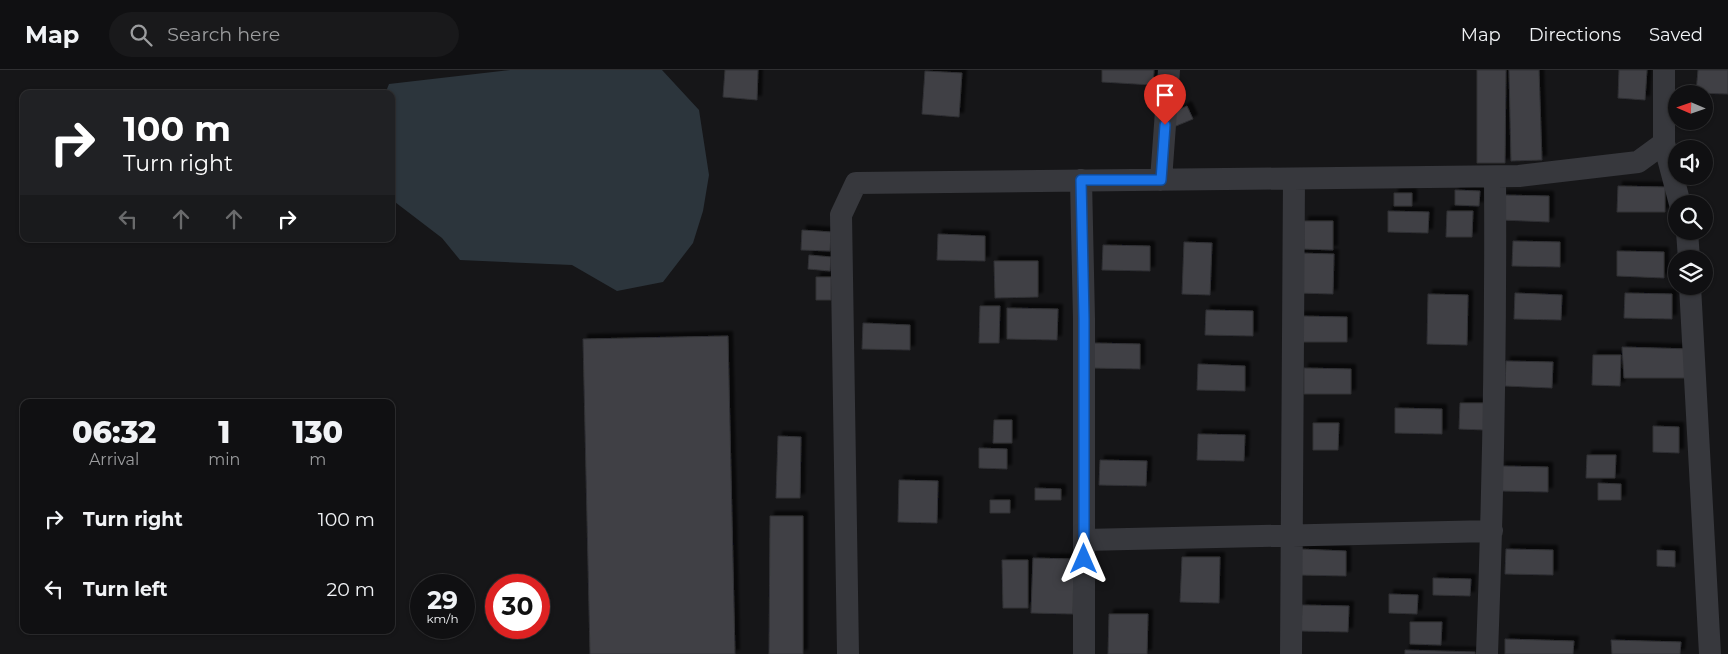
<!DOCTYPE html>
<html lang="en">
<head>
<meta charset="utf-8">
<style>
  :root { --surface:#101012; --page:#19191b; --text:#f1f3f6; --muted:#9c9d9f; --line:#303032 }
  body { margin:0; font-family:Montserrat,sans-serif; background:var(--page); color:var(--text); height:100vh; display:flex; flex-direction:column; font-size:19px; white-space:nowrap }
  * { box-sizing:border-box; margin:0 }
  p { font-size:16px; color:var(--muted) }
  .icon { flex:none; width:28px; height:28px; fill:none; stroke:currentColor; stroke-width:2; stroke-linecap:round; stroke-linejoin:round }
  .map { position:relative; flex:1; overflow:hidden }
  .side { position:absolute; left:20px; top:329px; width:375px; height:235px; display:flex; flex-direction:column; background:var(--surface); border-radius:10px; box-shadow:0 1px 4px #0004,0 0 0 1px var(--line) }
  .side>* { flex:none }
  .banner { position:absolute; left:20px; top:20px; width:375px; height:152px; border-radius:10px; box-shadow:0 1px 4px #0004,0 0 0 1px var(--line); background:#202124; color:#fff; overflow:hidden }
  .needle { width:32px; rotate:272deg }
  .fabs { position:absolute; left:1668px; top:15px; display:grid; gap:10px }
  .fabs a { display:grid; place-items:center; width:45px; height:45px; border-radius:50%; background:var(--surface); box-shadow:0 1px 4px #0004,0 0 0 1px var(--line); font-size:25px }
  .speed { position:absolute; left:410px; top:504px; display:flex; gap:10px; font-size:25px; font-weight:700; text-align:center }
  .speed>* { display:grid; place-content:center; width:65px; height:65px; border-radius:50%; background:var(--surface); box-shadow:0 1px 4px #0004,0 0 0 1px var(--line); line-height:1 }
  .speed small { font-size:12px; font-weight:400 }
  .speed .limit { border:8px solid #d22; background:#fff; color:#111 }
  .pin { position:absolute; display:grid; place-items:center; width:42px; height:42px; color:#fff; margin:-51px -21px; border-radius:50% 50% 50% 0; rotate:-45deg; box-shadow:0 0 5px #0007 }
  .pin .icon { rotate:45deg }
  .me { position:absolute; width:55px; margin:-28px; rotate:0deg; stroke-linejoin:round; filter:drop-shadow(0 0 4px #0008) }
  .turn { display:flex; align-items:center; gap:18px; height:105px; padding:0 20px; font-size:22px }
  .turn .icon { width:65px; height:65px; stroke-width:2.5 }
  .turn b { display:block; font-size:35px; line-height:42px }
  .lanes { display:flex; align-items:center; height:48px; padding:0 20px; background:#0003; justify-content:center; gap:25px; direction:ltr }
  .lanes .off { opacity:.35 }
  .eta { display:flex; justify-content:space-evenly; align-items:center; height:85px; text-align:center }
  .eta b { font-size:30px; font-weight:800; line-height:35px }
  ul { padding:0; list-style:none }
  li { display:flex; align-items:center; gap:15px; height:70px; padding:0 20px }
  li div { flex:1 }
  li b { display:block; font-size:19px }
  li em { font-style:normal }
  header { display:flex; align-items:center; gap:30px; box-sizing:border-box; height:70px; padding:0 25px; background:var(--surface); border-bottom:1px solid var(--line) }
  header strong { font-size:24px }
  nav { display:flex; gap:28px; margin-inline-start:auto; font-size:18px }
  .search { width:350px; height:45px; background:var(--page); display:flex; align-items:center; gap:12px; box-sizing:border-box; padding:0 18px; border-radius:28px; color:var(--muted); font-size:19px }
  .map>svg:first-child { display:block }
  .water { fill:#2c353c }
  .building { fill:#404145; stroke:#303034; filter:url(#shadow) }
  .lines { fill:none; stroke-linecap:round; stroke-linejoin:round }
  .minor { stroke:#37383d; stroke-width:22 }
  .route-casing { stroke:#114b97; stroke-width:12 }
  .route { stroke:#1a73e8; stroke-width:9 }
</style>
</head>
<body>
<header>
<strong>Map</strong>
<div class="search"><svg class="icon" aria-label="search" viewBox="0 0 24 24"><circle cx="10" cy="10" r="6"/><path d="M15 15l6 6"/></svg>Search here</div>
<nav><a>Map</a><a>Directions</a><a>Saved</a></nav>
</header>
<div class="map">
<svg width="1728" height="584" viewBox="0 0 1728 584">
  <defs>
    <filter id="shadow"><feDropShadow dx="4.5" dy="-4.5" stdDeviation="1" flood-color="#0009"/></filter>
  </defs>
  <rect width="100%" height="100%" fill="#161618"/>
  <path class="water" d="M 510,0 L 662,0 L 699,40 L 709,105 L 703,141 L 693,173 L 663,212 L 617,221 L 572,195 L 460,190 L 442,168 L 391,129 L 391,24 L 385,24 L 389,14 Z"/>
  <path class="building" d="M 725,0 L 758,0 L 757,30 L 723,27 Z
    M 1102,0 L 1154,0 L 1153,15 L 1102,12 Z
    M 1477,0 L 1506,0 L 1505,93 L 1477,93 Z
    M 1509,0 L 1539,0 L 1542,90 L 1511,91 Z
    M 1619,0 L 1647,0 L 1645,30 L 1618,28 Z
    M 1698,0 L 1728,0 L 1728,24 L 1696,23 Z
    M 925,1 L 962,3 L 959,47 L 922,44 Z
    M 1187,36 L 1193,49 L 1176,56 L 1170,44 Z
    M 1618,116 L 1665,117 L 1665,142 L 1617,142 Z
    M 1455,120 L 1480,121 L 1479,136 L 1455,135 Z
    M 1394,123 L 1412,123 L 1412,136 L 1394,136 Z
    M 1502,125 L 1549,126 L 1549,152 L 1501,150 Z
    M 1388,141 L 1429,142 L 1428,163 L 1388,162 Z
    M 1447,141 L 1473,141 L 1472,167 L 1446,167 Z
    M 1304,151 L 1333,151 L 1333,180 L 1304,179 Z
    M 802,160 L 831,162 L 830,181 L 801,180 Z
    M 938,164 L 985,166 L 985,191 L 937,190 Z
    M 1513,171 L 1560,172 L 1560,197 L 1512,196 Z
    M 1184,172 L 1212,173 L 1210,225 L 1182,224 Z
    M 1103,175 L 1150,176 L 1150,201 L 1102,200 Z
    M 1617,181 L 1664,182 L 1664,208 L 1617,206 Z
    M 1298,183 L 1334,184 L 1333,224 L 1297,223 Z
    M 809,185 L 831,187 L 830,201 L 808,199 Z
    M 994,191 L 1038,191 L 1038,227 L 995,228 Z
    M 816,207 L 831,207 L 831,230 L 816,230 Z
    M 1515,223 L 1562,225 L 1561,250 L 1514,249 Z
    M 1625,223 L 1672,224 L 1672,249 L 1624,248 Z
    M 1428,224 L 1468,225 L 1467,275 L 1427,274 Z
    M 980,236 L 1000,236 L 999,273 L 979,273 Z
    M 1007,238 L 1058,239 L 1057,270 L 1007,269 Z
    M 1206,240 L 1253,241 L 1253,266 L 1205,265 Z
    M 1300,246 L 1347,247 L 1347,272 L 1299,272 Z
    M 863,253 L 910,255 L 910,280 L 862,279 Z
    M 728,266 L 735,584 L 590,584 L 583,269 Z
    M 1093,273 L 1140,274 L 1140,299 L 1092,298 Z
    M 1622,277 L 1691,279 L 1691,308 L 1624,308 Z
    M 1593,285 L 1621,285 L 1620,316 L 1592,315 Z
    M 1506,291 L 1553,292 L 1552,318 L 1505,316 Z
    M 1198,294 L 1245,296 L 1245,321 L 1197,320 Z
    M 1304,298 L 1351,299 L 1351,324 L 1304,324 Z
    M 1460,333 L 1486,333 L 1485,360 L 1459,359 Z
    M 1395,338 L 1442,339 L 1442,364 L 1395,363 Z
    M 994,350 L 1012,350 L 1012,373 L 993,373 Z
    M 1313,353 L 1339,353 L 1338,380 L 1313,380 Z
    M 1653,356 L 1679,357 L 1679,383 L 1653,382 Z
    M 1198,364 L 1245,365 L 1244,391 L 1197,390 Z
    M 778,366 L 801,367 L 800,428 L 776,428 Z
    M 979,378 L 1007,379 L 1007,399 L 979,398 Z
    M 1587,385 L 1616,385 L 1615,408 L 1586,408 Z
    M 1100,390 L 1147,391 L 1146,416 L 1099,415 Z
    M 1501,396 L 1548,397 L 1548,422 L 1501,421 Z
    M 899,410 L 938,411 L 937,453 L 898,452 Z
    M 1598,413 L 1621,414 L 1621,430 L 1598,430 Z
    M 1035,418 L 1061,419 L 1061,430 L 1035,430 Z
    M 990,430 L 1010,430 L 1010,443 L 990,443 Z
    M 770,446 L 803,446 L 803,584 L 769,584 Z
    M 1299,479 L 1346,481 L 1346,506 L 1298,505 Z
    M 1506,479 L 1553,480 L 1553,505 L 1505,504 Z
    M 1657,480 L 1675,481 L 1675,497 L 1657,496 Z
    M 1182,487 L 1220,487 L 1219,533 L 1180,532 Z
    M 1033,488 L 1074,489 L 1073,544 L 1031,543 Z
    M 1002,490 L 1028,490 L 1028,538 L 1003,538 Z
    M 1433,508 L 1471,509 L 1470,526 L 1433,525 Z
    M 1389,524 L 1418,525 L 1417,544 L 1389,543 Z
    M 1302,535 L 1349,536 L 1348,562 L 1301,561 Z
    M 1109,544 L 1148,544 L 1147,584 L 1108,584 Z
    M 1410,552 L 1442,552 L 1441,575 L 1410,574 Z
    M 1505,569 L 1574,571 L 1573,584 L 1505,584 Z
    M 1611,570 L 1681,572 L 1680,584 L 1612,584 Z
    M 1405,580 L 1475,582 L 1475,584 L 1405,584 Z"/>
  <g class="lines">
    <path class="minor" d="M 1664,73 L 1680,134
      M 1081,110 L 1084,249 L 1084,584
      M 1161,110 L 1169,0
      M 1687,161 L 1689,189
      M 1690,216 L 1710,584
      M 1084,470 L 1492,461
      M 848,584 L 841,145 L 856,113 L 1519,106 L 1638,92 L 1664,73 L 1664,0
      M 1291,584 L 1294,109
      M 1487,584 C 1493,425 1496,266 1495,107"/>
  </g>
  <g class="lines">
    <defs>
      <path id="route" d="M 1084,489 L 1084,249 L 1081,110 L 1161,110 L 1165,55"/>
    </defs>
    <use href="#route" class="route-casing"/>
    <use href="#route" class="route"/>
  </g>
</svg>
<div class="fabs">
<a><svg class="needle" viewBox="-14 -14 28 28"><path d="M0-13l5 13h-10z" fill="#e53935"/><path d="M0 13l5-13h-10z" fill="#9c9d9f"/></svg></a>
<a><svg class="icon" aria-label="sound" viewBox="0 0 24 24"><path d="M4 9h4l5-4v14l-5-4H4zM17 9q2 3 0 6"/></svg></a>
<a><svg class="icon" aria-label="search" viewBox="0 0 24 24"><circle cx="10" cy="10" r="6"/><path d="M15 15l6 6"/></svg></a>
<a><svg class="icon" aria-label="layers" viewBox="0 0 24 24"><path d="M12 4l9 5-9 5-9-5zM3 14l9 5 9-5"/></svg></a>
</div>
<div class="speed"><div>29<small>km/h</small></div><div class="limit">30</div></div>
<div class="pin" style="left:1165px;top:55px;background:#d93025"><svg class="icon" aria-label="arrive" viewBox="0 0 24 24"><path d="M6 21V4h12l-3 4 3 4H6"/></svg></div>
<svg class="me" style="left:1084px;top:489px" viewBox="-20 -20 40 40"><path d="M0-17L14 15 0 8-14 15z" fill="#1a73e8" stroke="#fff" stroke-width="4"/></svg>
<div class="banner">
<div class="turn"><svg class="icon" aria-label="right" viewBox="0 0 24 24"><path d="M7 20v-9h11M14 6l5 5-5 5"/></svg><div><b>100 m</b>Turn right</div></div>
<div class="lanes"><svg class="icon off" aria-label="left" viewBox="0 0 24 24"><path d="M17 20v-9H6M10 6l-5 5 5 5"/></svg><svg class="icon off" aria-label="ahead" viewBox="0 0 24 24"><path d="M12 20V5M6 11l6-6 6 6"/></svg><svg class="icon off" aria-label="ahead" viewBox="0 0 24 24"><path d="M12 20V5M6 11l6-6 6 6"/></svg><svg class="icon" aria-label="right" viewBox="0 0 24 24"><path d="M7 20v-9h11M14 6l5 5-5 5"/></svg></div>
</div>
<section class="side">
<div class="eta">
<div><b>06:32</b><p>Arrival</p></div>
<div><b>1</b><p>min</p></div>
<div><b>130</b><p>m</p></div>
</div>
<ul>
<li><svg class="icon" aria-label="right" viewBox="0 0 24 24"><path d="M7 20v-9h11M14 6l5 5-5 5"/></svg><div><b>Turn right</b></div><em>100 m</em></li>
<li><svg class="icon" aria-label="left" viewBox="0 0 24 24"><path d="M17 20v-9H6M10 6l-5 5 5 5"/></svg><div><b>Turn left</b></div><em>20 m</em></li>
</ul>
</section>
</div>
</body>
</html>
